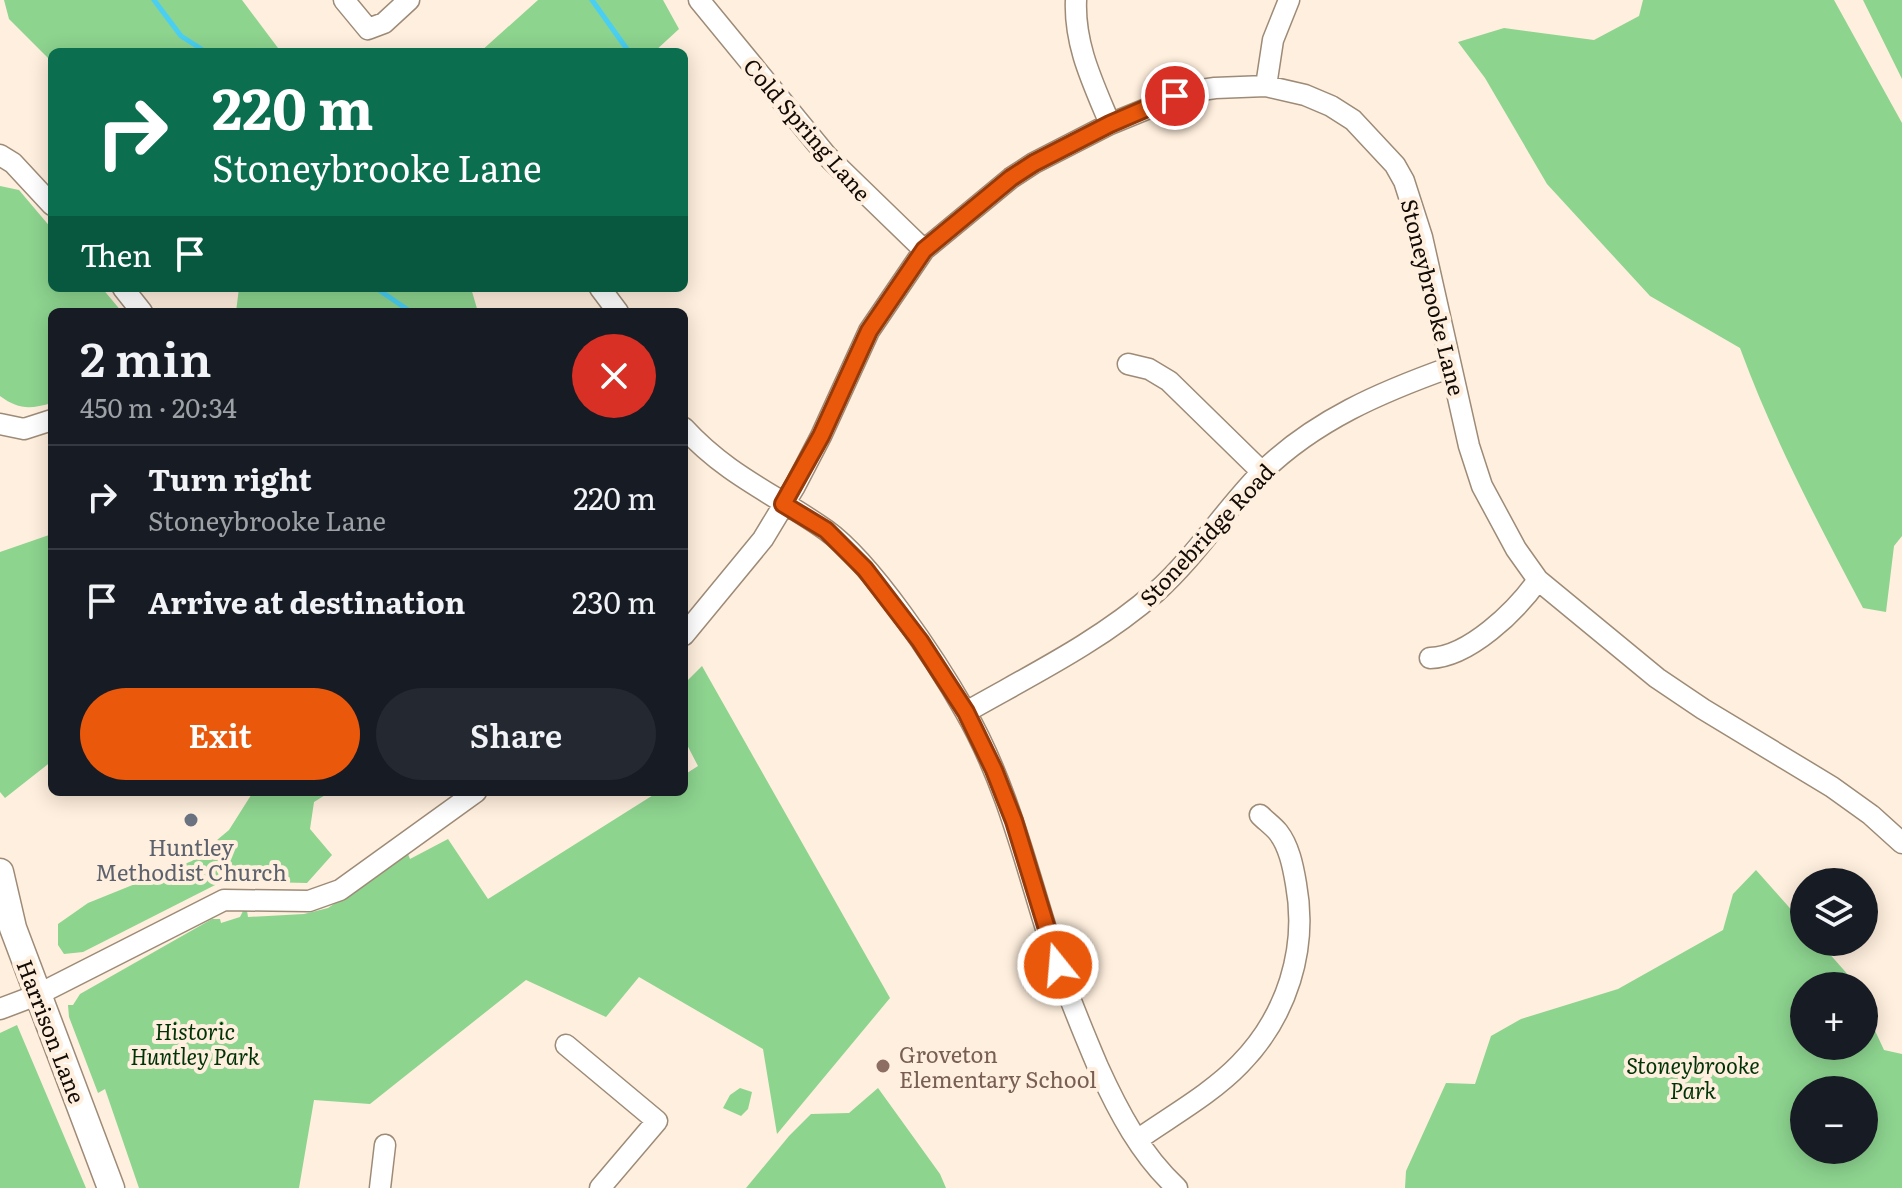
<!DOCTYPE html>
<html lang="en">
<head>
<meta charset="utf-8">
<style>
  :root { --surface:#171b24; --page:#242831; --text:#f1f3f6; --muted:#9ea1a6; --line:#363941; --accent:#ea580c }
  body { margin:0; font-family:Literata,serif; background:var(--page); color:var(--text); height:100vh; display:flex; flex-direction:column; font-size:30px; white-space:nowrap }
  * { box-sizing:border-box; margin:0 }
  p { font-size:26px; color:var(--muted) }
  .icon { flex:none; width:44px; height:44px; fill:none; stroke:currentColor; stroke-width:2; stroke-linecap:round; stroke-linejoin:round }
  .map { position:relative; flex:1; overflow:hidden }
  .drawer { position:absolute; left:48px; top:308px; width:640px; height:488px; display:flex; flex-direction:column; background:var(--surface); border-radius:12px; box-shadow:0 4px 20px #0003 }
  .drawer>* { flex:none }
  .banner { position:absolute; left:48px; top:48px; width:640px; height:244px; border-radius:12px; box-shadow:0 4px 20px #0003; background:#0b6e4f; color:#fff; overflow:hidden }
  .fabs { position:absolute; left:1790px; top:868px; display:grid; gap:16px }
  .fabs a { display:grid; place-items:center; width:88px; height:88px; border-radius:50%; background:var(--surface); box-shadow:0 4px 20px #0003; font-size:40px }
  .pin { position:absolute; display:grid; place-items:center; width:68px; height:68px; color:#fff; margin:-34px; border:4px solid #fff; border-radius:50%; box-shadow:0 2px 8px #0007 }
  .me { position:absolute; width:88px; margin:-44px; rotate:343deg; stroke-linejoin:round; filter:drop-shadow(0 0 6px #0008) }
  .turn { display:flex; align-items:center; gap:28px; height:168px; padding:0 32px; font-size:36px }
  .turn .icon { width:104px; height:104px; stroke-width:2.5 }
  .turn b { display:block; font-size:56px; line-height:68px }
  .then { display:flex; align-items:center; height:76px; padding:0 32px; background:#0003; gap:16px; font-size:30px }
  .round { display:grid; place-items:center; flex:none; width:84px; height:84px; border-radius:42px; background:var(--page) }
  .head { display:flex; align-items:center; justify-content:space-between; height:136px; padding:0 32px }
  h1 { font-size:48px; font-weight:600; line-height:60px }
  .action { display:flex; gap:16px; margin-top:auto; padding:16px 32px }
  .action a { flex:1; height:92px; border-radius:48px; background:var(--accent); color:#fff; font-size:32px; font-weight:600; line-height:92px; text-align:center }
  .action a+a { background:var(--page); color:var(--text) }
  ul { padding:0; list-style:none }
  li { display:flex; align-items:center; gap:24px; height:104px; padding:0 32px; border-top:2px solid var(--line) }
  li div { flex:1 }
  li b { display:block; font-size:30px }
  li em { font-style:normal }
  .map>svg:first-child { display:block }
  .green { fill:#8dd48f; fill-rule:evenodd }
  .lines { fill:none; stroke-linecap:round; stroke-linejoin:round }
  .stream { stroke:#4acff2; stroke-width:5 }
  .minor-casing { stroke:#9d8b77; stroke-width:23 }
  .tertiary-casing { stroke:#9d8b77; stroke-width:29 }
  .minor { stroke:#fff; stroke-width:20 }
  .tertiary { stroke:#fff; stroke-width:26 }
  .route-casing { stroke:#983908; stroke-width:20 }
  .route { stroke:#ea580c; stroke-width:14 }
  .worship-dot { fill:#6b7280; stroke:#ffefde; stroke-width:3 }
  .education-dot { fill:#8d6e63; stroke:#ffefde; stroke-width:3 }
  .labels { text-anchor:middle; dominant-baseline:central; stroke-width:8; stroke-linejoin:round; paint-order:stroke }
  .street-label { font-size:22px; fill:#130c06; stroke:#ffefde }
  .worship-label { font-size:22px; fill:#5b616d; stroke:#ffefde }
  .park-label { font-size:22px; font-style:italic; fill:#003406; stroke:#ffefde }
  .education-label { font-size:22px; fill:#785e54; stroke:#ffefde; text-anchor:start }
</style>
</head>
<body>
<div class="map">
<svg width="1902" height="1188" viewBox="0 0 1902 1188">
  <rect width="100%" height="100%" fill="#ffefde"/>
  <path class="green" d="M 4,0 L 242,0 L 281,52 L 52,52 L 52,62 L 9,19 Z
    M 538,0 L 663,0 L 679,29 L 654,52 L 480,52 Z
    M 1643,0 L 1834,0 L 1902,123 L 1902,536 L 1894,546 L 1886,612 L 1863,608 C 1818,523 1773,438 1740,348 L 1650,296 L 1547,184 L 1485,78 L 1458,42 L 1504,28 L 1594,40 L 1639,16 Z
    M 1863,0 L 1902,0 L 1902,79 Z
    M 0,186 L 19,190 L 52,229 L 52,288 L 102,288 L 122,312 L 52,312 L 52,403 C 30,409 19,410 0,396 Z
    M 239,288 L 471,288 L 478,312 L 236,312 Z
    M 52,534 L 52,761 L 5,798 L 0,792 L 0,552 Z
    M 702,666 L 890,998 L 777,1134 L 763,1049 L 639,977 L 606,1017 L 526,980 L 370,1104 L 314,1100 L 299,1188 L 139,1188 L 105,1089 L 98,1093 L 69,1017 L 68,1005 L 73,1005 L 80,994 L 212,919 L 220,919 L 221,923 L 240,917 L 244,909 L 247,911 L 248,917 L 304,914 L 328,908 L 408,854 L 410,859 L 448,839 L 488,899 L 658,792 L 684,792 L 684,775 L 698,766 L 684,739 L 684,684 Z
    M 253,792 L 330,792 L 314,802 L 310,829 L 332,855 L 307,883 L 223,881 L 83,952 L 64,954 L 58,945 L 58,924 L 88,903 L 192,861 L 229,830 Z
    M 1756,870 L 1804,924 L 1804,942 L 1819,942 L 1850,977 L 1854,986 L 1804,986 L 1804,1046 L 1864,1046 L 1864,1007 L 1884,1050 L 1902,1054 L 1902,1188 L 1405,1188 L 1406,1171 L 1446,1083 L 1475,1084 L 1491,1036 L 1521,1019 L 1618,989 L 1723,930 L 1733,894 ZM 1804,1090 L 1864,1090 L 1864,1150 L 1804,1150 Z
    M 17,1025 L 86,1188 L 0,1188 L 0,1033 Z
    M 740,1088 L 752,1092 L 748,1109 L 741,1116 L 723,1108 L 730,1095 Z
    M 878,1088 L 940,1174 L 946,1188 L 746,1188 L 789,1136 L 811,1114 L 849,1113 Z"/>
  <g class="lines">
    <path class="stream" d="M 154,0 L 181,36 L 206,52
      M 592,0 L 629,52
      M 376,288 L 411,312"/>
    <defs>
      <path id="minor" d="M 344,0 L 368,29 L 384,23 L 409,0
        M 699,0 L 827,156 L 924,250
        M 1076,0 C 1074,45 1093,83 1110,124
        M 1266,86 L 1273,40 L 1289,0
        M 0,155 L 13,163 L 52,205
        M 123,288 L 142,312
        M 600,288 L 618,312
        M 1128,364 L 1149,369 L 1169,381 L 1262,472
        M 0,424 L 24,429 L 52,420
        M 684,428 C 728,476 775,494 826,530 C 872,563 936,660 965,711 C 1011,791 1029,881 1058,966 C 1070,1000 1084,1034 1098,1067 C 1118,1111 1141,1155 1177,1188
        M 684,635 L 763,539 L 795,486 L 821,436 L 869,331 L 924,250 L 1011,178 L 1034,163 L 1110,124 L 1188,92 L 1215,88 L 1266,86 L 1305,95 L 1331,106 L 1353,120 L 1395,165 L 1404,181 L 1422,237 L 1469,446 L 1482,486 L 1516,549 L 1538,580 L 1657,678 L 1703,709 L 1832,787 L 1871,815 L 1902,843
        M 1430,658 C 1469,657 1516,611 1538,580
        M 966,712 C 1031,675 1099,642 1156,592 C 1196,556 1224,511 1261,473 C 1315,420 1381,392 1451,367
        M 0,1009 L 37,995 L 224,900 L 309,901 L 340,890 L 476,792
        M 566,1045 L 657,1121 L 600,1188
        M 1137,1140 C 1171,1116 1211,1094 1240,1064 C 1287,1016 1308,949 1296,884 C 1293,866 1289,846 1278,832 C 1273,826 1266,821 1260,815
        M 380,1188 L 385,1145"/>
      <path id="tertiary" d="M 0,872 L 13,928 L 111,1188"/>
    </defs>
    <use href="#minor" class="minor-casing"/>
    <use href="#tertiary" class="tertiary-casing"/>
    <use href="#minor" class="minor"/>
    <use href="#tertiary" class="tertiary"/>
  </g>
  <g class="lines">
    <defs>
      <path id="route" d="M 1058,965 L 1014,821 L 994,770 L 966,712 L 920,641 L 865,569 L 826,530 L 783,504 L 821,436 L 869,331 L 924,250 L 1011,178 L 1034,163 L 1110,124 L 1175,96"/>
    </defs>
    <use href="#route" class="route-casing"/>
    <use href="#route" class="route"/>
  </g>
  <circle class="worship-dot" cx="191" cy="820" r="8"/>
  <circle class="education-dot" cx="883" cy="1066" r="8"/>
  <g class="labels">
    <g class="street-label">
      <text transform="translate(808 129) rotate(49)">Cold Spring Lane</text>
      <text transform="translate(1434 297) rotate(76)">Stoneybrooke Lane</text>
      <text transform="translate(1206 534) rotate(-47)">Stonebridge Road</text>
      <text transform="translate(52 1031) rotate(69)">Harrison Lane</text>
    </g>
    <g class="worship-label">
      <text x="191" y="846">Huntley<tspan x="191" dy="25">Methodist Church</tspan></text>
    </g>
    <g class="park-label">
      <text x="195" y="1030">Historic<tspan x="195" dy="25">Huntley Park</tspan></text>
      <text x="1693" y="1064">Stoneybrooke<tspan x="1693" dy="25">Park</tspan></text>
    </g>
    <g class="education-label">
      <text x="899" y="1053">Groveton<tspan x="899" dy="25">Elementary School</tspan></text>
    </g>
  </g>
</svg>
<div class="fabs">
<a><svg class="icon" aria-label="layers" viewBox="0 0 24 24"><path d="M12 4l9 5-9 5-9-5zM3 14l9 5 9-5"/></svg></a>
<a>+</a>
<a>−</a>
</div>
<div class="pin" style="left:1175px;top:96px;background:#d93025"><svg class="icon" aria-label="arrive" viewBox="0 0 24 24"><path d="M6 21V4h12l-3 4 3 4H6"/></svg></div>
<svg class="me" style="left:1058px;top:965px" viewBox="-20 -20 40 40"><circle r="17" fill="#ea580c" stroke="#fff" stroke-width="3"/><path d="M0-11L8 9 0 5-8 9z" fill="#fff"/></svg>
<div class="banner">
<div class="turn"><svg class="icon" aria-label="right" viewBox="0 0 24 24"><path d="M7 20v-9h11M14 6l5 5-5 5"/></svg><div><b>220 m</b>Stoneybrooke Lane</div></div>
<div class="then">Then<svg class="icon" aria-label="arrive" viewBox="0 0 24 24"><path d="M6 21V4h12l-3 4 3 4H6"/></svg></div>
</div>
<section class="drawer">
<div class="head"><div><h1>2 min</h1><p>450 m · 20:34</p></div><a class="round" style="background:#d93025;color:#fff"><svg class="icon" aria-label="close" viewBox="0 0 24 24"><path d="M6 6l12 12M18 6L6 18"/></svg></a></div>
<ul>
<li><svg class="icon" aria-label="right" viewBox="0 0 24 24"><path d="M7 20v-9h11M14 6l5 5-5 5"/></svg><div><b>Turn right</b><p>Stoneybrooke Lane</p></div><em>220 m</em></li>
<li><svg class="icon" aria-label="arrive" viewBox="0 0 24 24"><path d="M6 21V4h12l-3 4 3 4H6"/></svg><div><b>Arrive at destination</b></div><em>230 m</em></li>
</ul>
<div class="action"><a>Exit</a><a>Share</a></div>
</section>
</div>
</body>
</html>
